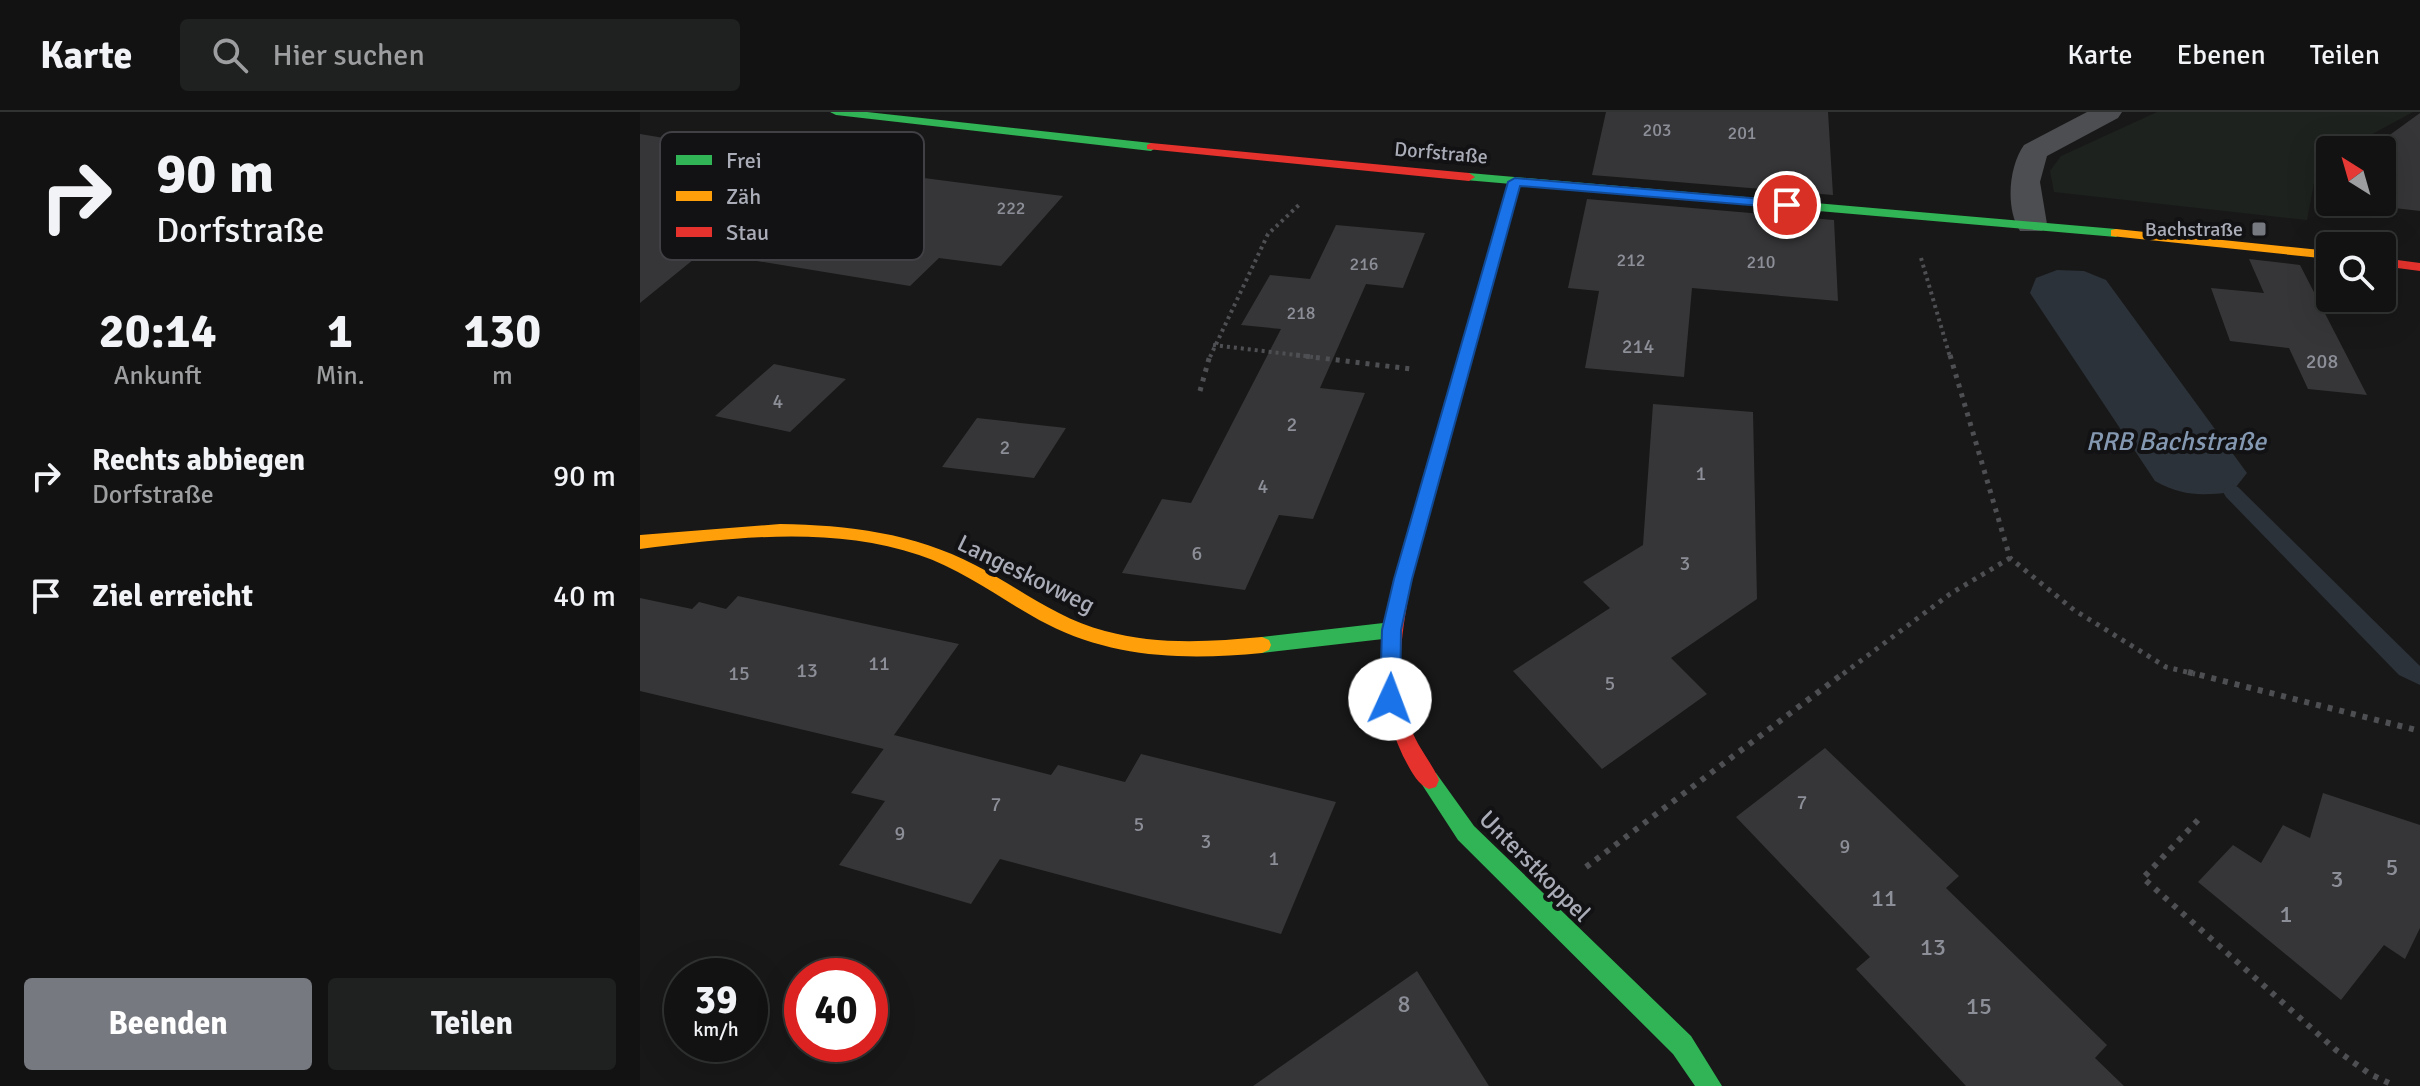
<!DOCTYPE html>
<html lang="de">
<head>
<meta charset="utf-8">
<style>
  :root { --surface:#121212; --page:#1f2020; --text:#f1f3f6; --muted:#9c9e9f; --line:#313232; --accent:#777980 }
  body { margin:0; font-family:Signika,sans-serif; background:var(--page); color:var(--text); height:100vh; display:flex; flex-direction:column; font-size:30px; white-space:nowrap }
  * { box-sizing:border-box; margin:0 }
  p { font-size:26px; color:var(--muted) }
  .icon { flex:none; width:44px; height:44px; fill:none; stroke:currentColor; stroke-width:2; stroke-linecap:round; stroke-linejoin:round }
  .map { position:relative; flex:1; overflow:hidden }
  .drawer { display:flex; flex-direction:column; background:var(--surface); width:640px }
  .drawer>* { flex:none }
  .guide { background:#121212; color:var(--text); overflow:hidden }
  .needle { width:52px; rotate:323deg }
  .buttons { position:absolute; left:1676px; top:24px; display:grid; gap:16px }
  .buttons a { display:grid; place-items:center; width:80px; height:80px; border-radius:8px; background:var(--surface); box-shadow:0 8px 32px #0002,0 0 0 2px var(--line); font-size:40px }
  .speed { position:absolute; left:24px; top:846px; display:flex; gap:16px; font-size:40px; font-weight:700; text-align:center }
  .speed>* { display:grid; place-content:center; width:104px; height:104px; border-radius:50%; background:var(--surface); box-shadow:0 8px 32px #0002,0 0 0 2px var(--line); line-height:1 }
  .speed small { font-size:20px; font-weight:400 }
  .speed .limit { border:12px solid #d22; background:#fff; color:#111 }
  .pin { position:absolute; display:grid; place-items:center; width:68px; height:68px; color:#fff; margin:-34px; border:4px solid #fff; border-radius:50%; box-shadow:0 2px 8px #0007 }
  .me { position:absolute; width:88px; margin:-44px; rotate:2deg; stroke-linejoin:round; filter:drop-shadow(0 0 6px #0008) }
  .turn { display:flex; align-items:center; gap:28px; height:168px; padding:0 24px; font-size:36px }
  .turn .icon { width:104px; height:104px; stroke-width:2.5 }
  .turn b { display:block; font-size:56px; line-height:68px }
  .eta { display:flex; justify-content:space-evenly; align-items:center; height:136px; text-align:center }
  .eta b { font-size:48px; font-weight:700; line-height:56px }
  .primary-button { display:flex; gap:16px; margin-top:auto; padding:16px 24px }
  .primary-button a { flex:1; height:92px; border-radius:8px; background:var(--accent); color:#fff; font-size:32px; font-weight:700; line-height:92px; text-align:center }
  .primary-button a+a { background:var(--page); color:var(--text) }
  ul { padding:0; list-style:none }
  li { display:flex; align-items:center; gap:24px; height:120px; padding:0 24px }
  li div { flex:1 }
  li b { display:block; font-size:30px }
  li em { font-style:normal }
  header { display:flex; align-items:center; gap:48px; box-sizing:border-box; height:112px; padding:0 40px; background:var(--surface); border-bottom:2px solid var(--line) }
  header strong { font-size:38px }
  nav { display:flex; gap:44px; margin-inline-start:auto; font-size:28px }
  .search { width:560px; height:72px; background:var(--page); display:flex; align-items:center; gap:20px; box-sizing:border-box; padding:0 28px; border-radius:8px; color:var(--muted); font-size:30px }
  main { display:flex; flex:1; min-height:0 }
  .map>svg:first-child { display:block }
  .green { fill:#1d221e }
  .water { fill:#2c3239 }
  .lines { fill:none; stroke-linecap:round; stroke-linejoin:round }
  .stream { fill:#2c3239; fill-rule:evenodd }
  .building { fill:#363638 }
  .path-far2 { stroke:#4e4f52; stroke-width:4; stroke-dasharray:3 4; stroke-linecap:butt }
  .path-far1 { stroke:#4e4f52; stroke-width:5; stroke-dasharray:4 6; stroke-linecap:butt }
  .path { stroke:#4e4f52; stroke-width:6; stroke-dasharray:5 7; stroke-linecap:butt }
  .street { fill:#4d4e51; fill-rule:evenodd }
  .fast { fill:#30b455; fill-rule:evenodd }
  .slow { fill:#ff9f0a; fill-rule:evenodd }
  .jam { fill:#e5322d; fill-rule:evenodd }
  .route { fill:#1a73e8; stroke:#114b97; stroke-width:2 }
  .poi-dot { fill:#777980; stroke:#121214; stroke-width:3 }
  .labels { text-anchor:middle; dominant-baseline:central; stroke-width:8; stroke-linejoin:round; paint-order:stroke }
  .far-number-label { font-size:18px; fill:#8d8f98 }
  .far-street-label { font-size:20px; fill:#aaadb8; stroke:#121214 }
  .far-poi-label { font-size:20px; fill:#aaadb8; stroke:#121214; text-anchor:end }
  .number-label { font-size:20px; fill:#8d8f98 }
  .street-label { font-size:24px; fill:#aaadb8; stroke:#121214 }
  .near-number-label { font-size:24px; fill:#8d8f98 }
  .water-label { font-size:26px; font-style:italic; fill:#8498b1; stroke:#121214 }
  .key { fill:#121214; stroke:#404045; stroke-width:2 }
  .key-label { font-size:22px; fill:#aaadb8 }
</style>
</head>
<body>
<header>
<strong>Karte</strong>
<div class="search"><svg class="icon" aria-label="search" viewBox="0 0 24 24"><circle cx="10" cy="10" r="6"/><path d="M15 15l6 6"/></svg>Hier suchen</div>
<nav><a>Karte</a><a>Ebenen</a><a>Teilen</a></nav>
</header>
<main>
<section class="drawer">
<div class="guide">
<div class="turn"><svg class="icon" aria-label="right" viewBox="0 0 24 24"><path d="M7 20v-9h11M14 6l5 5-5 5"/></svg><div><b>90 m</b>Dorfstraße</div></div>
</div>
<div class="eta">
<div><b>20:14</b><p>Ankunft</p></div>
<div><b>1</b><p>Min.</p></div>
<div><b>130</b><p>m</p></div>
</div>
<ul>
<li><svg class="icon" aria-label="right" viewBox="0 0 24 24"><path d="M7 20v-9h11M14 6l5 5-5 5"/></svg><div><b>Rechts abbiegen</b><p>Dorfstraße</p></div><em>90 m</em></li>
<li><svg class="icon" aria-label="arrive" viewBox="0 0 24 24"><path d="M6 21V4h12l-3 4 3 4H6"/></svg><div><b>Ziel erreicht</b></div><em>40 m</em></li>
</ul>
<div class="primary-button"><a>Beenden</a><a>Teilen</a></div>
</section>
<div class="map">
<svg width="1780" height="974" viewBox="0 0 1780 974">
  <rect width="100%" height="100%" fill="#181818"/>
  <path class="green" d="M 1517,0 L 1773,0 L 1725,26 L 1711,38 L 1690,38 L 1690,57 L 1674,71 L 1667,108 L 1414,80 L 1410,59 L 1421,44 Z"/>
  <path class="water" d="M 1417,158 L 1444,159 L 1466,168 L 1607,361 L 1592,380 C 1561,384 1542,384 1515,369 L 1390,181 L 1396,166 Z"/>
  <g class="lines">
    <path class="stream" d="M 1592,373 L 1598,375 L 1780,554 L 1780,573 L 1759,563 L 1586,385 L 1583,380 L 1586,375 Z"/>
  </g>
  <path class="building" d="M 966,0 L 1188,0 L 1193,83 L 952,63 Z
    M 1780,1 L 1780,99 L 1720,92 L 1742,90 L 1742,38 L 1729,38 Z
    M 0,22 L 192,54 L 423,84 L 361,154 L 299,146 L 270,174 L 80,143 L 76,146 L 59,143 L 0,191 Z
    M 947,87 L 1194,108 L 1198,189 L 1052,176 L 1044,265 L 945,256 L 959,179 L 928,176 Z
    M 696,113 L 785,121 L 763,176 L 726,172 L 680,276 L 725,281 L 673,407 L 639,403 L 605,478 L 482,461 L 522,387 L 551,391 L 641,217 L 601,213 L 630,163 L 670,167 Z
    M 1609,147 L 1660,153 L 1727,283 L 1668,277 L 1649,236 L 1590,229 L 1571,176 L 1624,181 Z
    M 134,252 L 206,267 L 150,320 L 75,304 Z
    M 1013,292 L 1113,300 L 1117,487 L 1031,546 L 1067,582 L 962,657 L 873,559 L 970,496 L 943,470 L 1003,433 Z
    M 337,306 L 426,316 L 394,366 L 302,355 Z
    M 98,484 L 235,514 L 319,532 L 244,637 L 0,579 L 0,486 L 52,497 L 59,490 L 86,497 Z
    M 254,623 L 411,663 L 418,653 L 485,670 L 501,642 L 696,690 L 641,822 L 360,747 L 331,792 L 199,753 L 245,689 L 211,681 Z
    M 1185,636 L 1319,764 L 1306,776 L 1467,933 L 1455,946 L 1484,974 L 1326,974 L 1216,857 L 1230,845 L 1096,705 Z
    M 1683,681 L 1780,713 L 1780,816 L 1765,847 L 1744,833 L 1701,888 L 1558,770 L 1593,733 L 1621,751 L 1643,713 L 1670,726 Z
    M 777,859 L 849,974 L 613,974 Z"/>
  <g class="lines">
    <path class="path-far2" d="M 1281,146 L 1310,245
      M 573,233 L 673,245
      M 570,245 L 628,122 L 660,92"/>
    <path class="path-far1" d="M 656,243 L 771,257
      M 1310,243 L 1370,446 L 1434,498 L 1526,555 L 1555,562
      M 560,279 L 570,243
      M 1203,562 L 1310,482 L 1370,446"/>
    <path class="path" d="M 1548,560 L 1780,619
      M 1558,708 L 1503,766 L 1696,938 L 1730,962 L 1755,974
      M 946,755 L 1205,560"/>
    <path class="street" d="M 1447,0 L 1482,0 L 1478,6 L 1407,44 L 1400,70 L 1407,112 L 1402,119 L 1380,119 C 1365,96 1369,54 1384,33 Z"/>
    <path class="fast" d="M 190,0 L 227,0 L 511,31 L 517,35 L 511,39 L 196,3 Z
      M 829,61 L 1476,117 L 1482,121 L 1476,125 L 825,68 L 825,62 Z
      M 752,510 L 759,513 L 761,518 L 759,523 L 752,526 L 622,541 L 615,538 L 613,533 L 615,528 L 622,525 Z
      M 789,659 L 796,661 L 834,714 L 1051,924 L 1082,974 L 1055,974 L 1033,942 L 818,728 L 779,668 L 782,661 Z"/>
    <path class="slow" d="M 1476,117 L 1690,139 L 1690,147 L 1471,124 L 1471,118 Z
      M 140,412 C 208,413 274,421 335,453 C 378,475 417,507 465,519 C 516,533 569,530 622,525 L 629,528 L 631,533 L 629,538 L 622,541 C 548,548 475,547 407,512 C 364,490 325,458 279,443 C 189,413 91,426 0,437 L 0,423 Z"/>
    <path class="jam" d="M 511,31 L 829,61 L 835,65 L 829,69 L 507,37 L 507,33 Z
      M 875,66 L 881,70 L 772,467 C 762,517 752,570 772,619 C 779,637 792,651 799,668 L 796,675 L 789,677 C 777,673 769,655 763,644 C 734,581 740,533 754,467 L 869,70 Z
      M 1742,146 L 1780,151 L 1780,159 L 1742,154 Z"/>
  </g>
  <path class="route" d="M 875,66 L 1147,89 L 1153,93 L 1147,96 L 880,74 L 772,467 L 761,518 L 760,587 L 750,595 L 740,587 L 742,518 L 754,467 L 868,70 Z"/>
  <rect class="poi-dot" x="1611" y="109" width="16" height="16" rx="4"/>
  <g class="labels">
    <g class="far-number-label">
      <text x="1017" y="18">203</text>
      <text x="1102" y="21">201</text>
      <text x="371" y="96">222</text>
      <text x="991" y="148">212</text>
      <text x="1121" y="150">210</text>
      <text x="724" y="152">216</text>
      <text x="661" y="201">218</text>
    </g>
    <g class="far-street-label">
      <text transform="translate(801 41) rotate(5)">Dorfstraße</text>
    </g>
    <g class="far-poi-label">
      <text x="1603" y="117">Bachstraße</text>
    </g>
    <g class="number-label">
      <text x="998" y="234">214</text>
      <text x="1682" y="249">208</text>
      <text x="138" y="289">4</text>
      <text x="652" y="312">2</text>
      <text x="365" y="335">2</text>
      <text x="1061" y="361">1</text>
      <text x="623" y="374">4</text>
      <text x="557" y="441">6</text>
      <text x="1045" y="451">3</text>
      <text x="239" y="551">11</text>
      <text x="167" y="558">13</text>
      <text x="99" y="561">15</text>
      <text x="970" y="571">5</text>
      <text x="1162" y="690">7</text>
      <text x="356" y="692">7</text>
      <text x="499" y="712">5</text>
      <text x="260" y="721">9</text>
      <text x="566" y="729">3</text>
      <text x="1205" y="734">9</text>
      <text x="634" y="746">1</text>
    </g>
    <g class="street-label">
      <text transform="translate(386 462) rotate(26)">Langeskovweg</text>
      <text transform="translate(895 754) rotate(45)">Unterstkoppel</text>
    </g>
    <g class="near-number-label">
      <text x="1752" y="755">5</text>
      <text x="1697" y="767">3</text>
      <text x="1244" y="786">11</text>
      <text x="1646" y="802">1</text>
      <text x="1293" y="835">13</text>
      <text x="764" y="892">8</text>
      <text x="1339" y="894">15</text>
    </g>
    <g class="water-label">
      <text x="1536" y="330">RRB Bachstraße</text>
    </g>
  </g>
  <rect x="20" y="20" width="264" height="128" rx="12" class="key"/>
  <rect x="36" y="43" width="36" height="10" fill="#30b455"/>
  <rect x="36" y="79" width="36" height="10" fill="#ff9f0a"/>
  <rect x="36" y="115" width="36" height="10" fill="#e5322d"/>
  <g class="key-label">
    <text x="86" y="56">Frei</text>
    <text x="86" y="92">Zäh</text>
    <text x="86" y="128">Stau</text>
  </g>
</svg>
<div class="buttons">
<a><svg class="needle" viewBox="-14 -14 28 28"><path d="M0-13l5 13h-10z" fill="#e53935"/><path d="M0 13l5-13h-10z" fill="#9c9e9f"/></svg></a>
<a><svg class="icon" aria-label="search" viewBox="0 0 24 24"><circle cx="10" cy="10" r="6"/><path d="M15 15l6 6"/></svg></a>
</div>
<div class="speed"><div>39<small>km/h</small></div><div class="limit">40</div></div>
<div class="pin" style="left:1147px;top:93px;background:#d93025"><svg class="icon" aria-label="arrive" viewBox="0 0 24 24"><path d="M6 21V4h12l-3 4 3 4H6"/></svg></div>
<svg class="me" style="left:750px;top:587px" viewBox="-20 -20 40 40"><circle r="19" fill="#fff"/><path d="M0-13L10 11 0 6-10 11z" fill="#1a73e8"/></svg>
</div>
</main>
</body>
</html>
